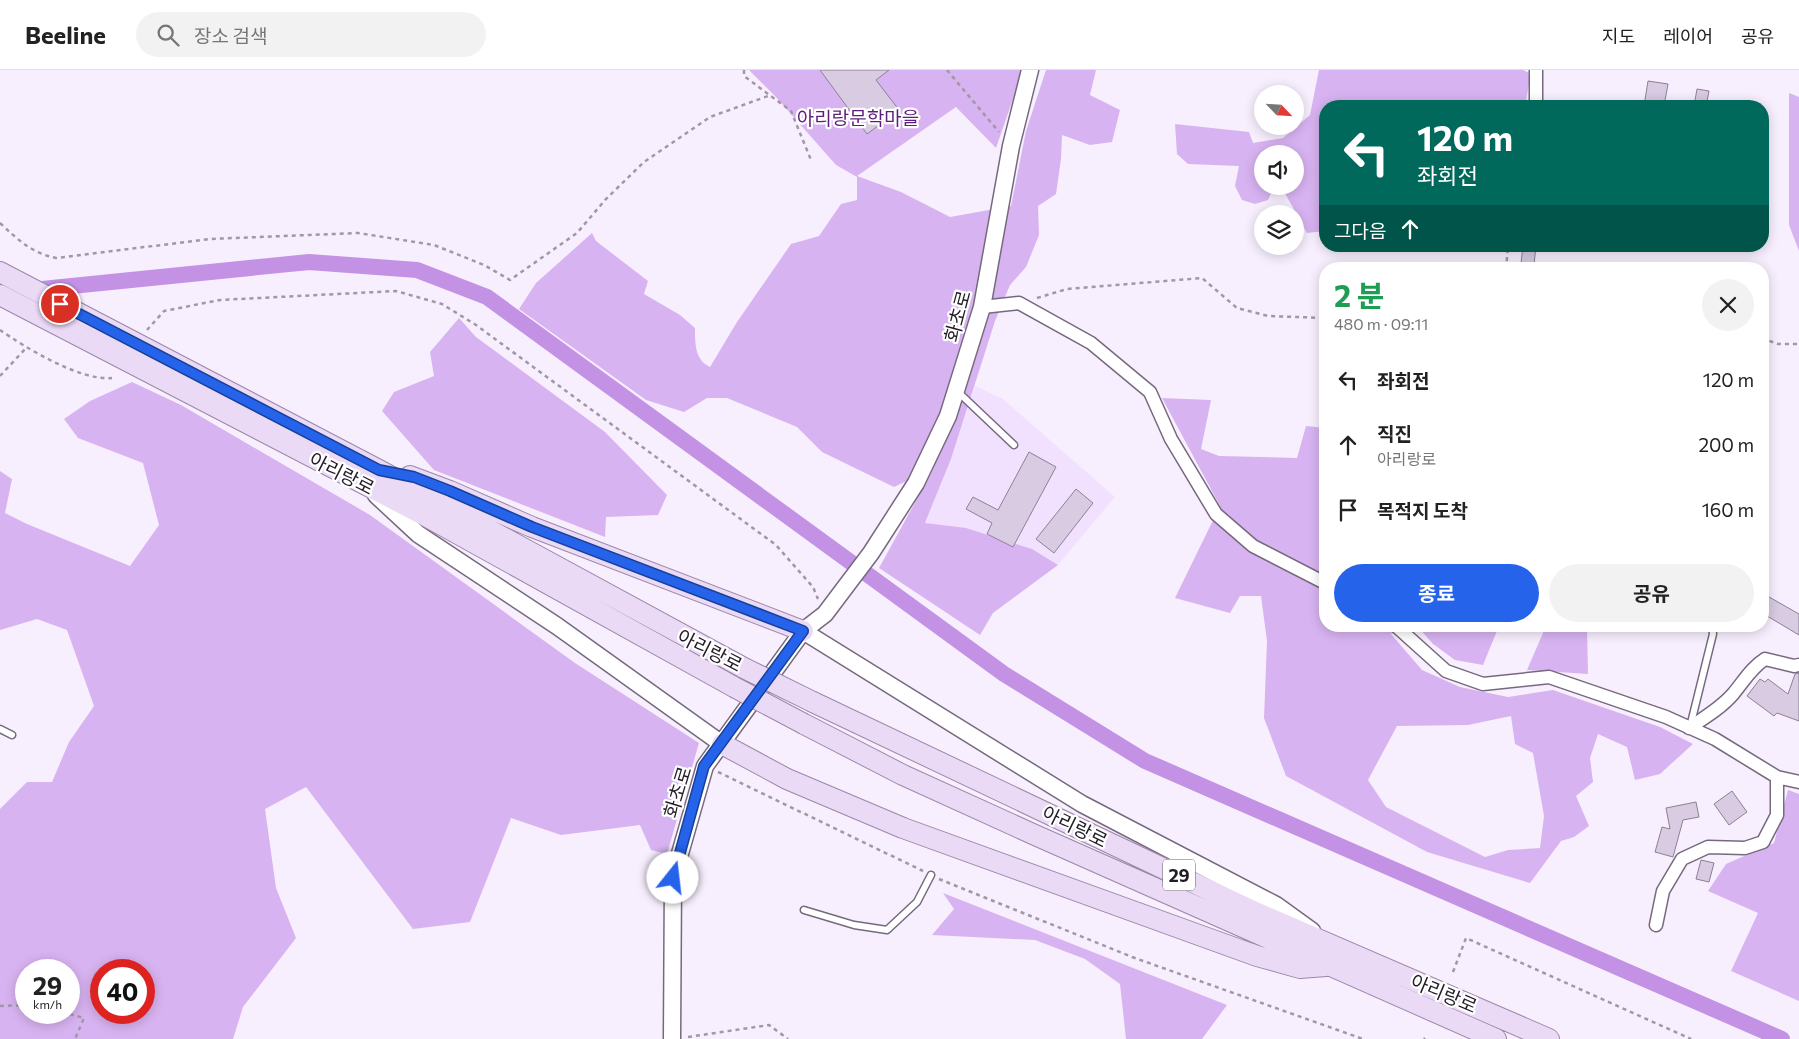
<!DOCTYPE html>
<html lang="ko">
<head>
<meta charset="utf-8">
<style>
  :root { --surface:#fff; --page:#f2f2f2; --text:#222; --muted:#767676; --line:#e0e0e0; --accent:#2563eb }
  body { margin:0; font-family:Commissioner,"Noto Sans KR",sans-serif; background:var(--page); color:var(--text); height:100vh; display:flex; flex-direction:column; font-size:19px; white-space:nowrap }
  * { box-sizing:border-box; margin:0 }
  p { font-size:16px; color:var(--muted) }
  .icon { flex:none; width:28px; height:28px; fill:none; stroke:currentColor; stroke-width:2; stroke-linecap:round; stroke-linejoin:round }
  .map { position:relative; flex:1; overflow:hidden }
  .sheet { position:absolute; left:1319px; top:192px; width:450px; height:370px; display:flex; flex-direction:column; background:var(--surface); border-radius:20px; box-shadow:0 2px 12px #0003 }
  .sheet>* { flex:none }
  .banner { position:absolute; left:1319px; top:30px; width:450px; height:152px; border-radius:20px; box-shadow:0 2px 12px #0003; background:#00695c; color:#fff; overflow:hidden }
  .needle { width:32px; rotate:115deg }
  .tools { position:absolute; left:1254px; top:15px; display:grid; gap:10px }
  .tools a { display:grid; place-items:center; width:50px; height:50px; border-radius:50%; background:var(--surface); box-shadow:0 2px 12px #0003; font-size:25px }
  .speed { position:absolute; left:15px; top:889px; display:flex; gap:10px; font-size:25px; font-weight:700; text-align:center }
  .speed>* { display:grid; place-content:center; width:65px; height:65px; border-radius:50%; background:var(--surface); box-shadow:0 2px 12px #0003; line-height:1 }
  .speed small { font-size:12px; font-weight:400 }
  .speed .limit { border:8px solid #d22; background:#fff; color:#111 }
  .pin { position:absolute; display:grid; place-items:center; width:42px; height:42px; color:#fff; margin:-21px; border:2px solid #fff; border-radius:50%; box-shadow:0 1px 5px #0007 }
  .me { position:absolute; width:55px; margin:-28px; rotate:16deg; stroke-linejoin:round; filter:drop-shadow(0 0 4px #0008) }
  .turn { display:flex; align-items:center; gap:18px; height:105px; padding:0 15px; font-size:22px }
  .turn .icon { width:65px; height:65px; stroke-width:2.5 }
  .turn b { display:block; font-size:35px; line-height:42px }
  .then { display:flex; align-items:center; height:48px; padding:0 15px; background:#0003; gap:10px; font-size:19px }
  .round { display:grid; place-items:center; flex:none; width:52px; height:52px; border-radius:26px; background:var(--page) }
  .overview { display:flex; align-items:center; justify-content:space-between; height:85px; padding:0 15px }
  h1 { font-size:30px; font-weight:700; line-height:38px; color:#1e9e55 }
  .primary-button { display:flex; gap:10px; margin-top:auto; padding:10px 15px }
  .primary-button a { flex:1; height:58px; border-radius:30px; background:var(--accent); color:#fff; font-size:20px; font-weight:700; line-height:58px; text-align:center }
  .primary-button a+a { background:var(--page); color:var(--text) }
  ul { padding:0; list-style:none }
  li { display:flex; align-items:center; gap:15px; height:65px; padding:0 15px }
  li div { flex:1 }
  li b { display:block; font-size:19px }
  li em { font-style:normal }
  header { display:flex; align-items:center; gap:30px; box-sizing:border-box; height:70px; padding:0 25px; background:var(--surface); border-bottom:1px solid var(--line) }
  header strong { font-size:24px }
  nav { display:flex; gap:28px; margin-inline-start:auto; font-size:18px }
  .search { width:350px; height:45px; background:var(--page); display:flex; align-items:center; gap:12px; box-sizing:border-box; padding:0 18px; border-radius:28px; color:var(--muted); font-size:19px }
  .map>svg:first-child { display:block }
  .built { fill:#f2e0ff }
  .green { fill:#d8b3f1; fill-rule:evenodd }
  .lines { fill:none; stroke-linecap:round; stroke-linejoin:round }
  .canal { stroke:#c492e4; stroke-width:16 }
  .building { fill:#d8cbe2; stroke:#8d8096 }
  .service-casing { stroke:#76697e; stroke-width:9 }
  .minor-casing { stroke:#76697e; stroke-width:15 }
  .tertiary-casing { stroke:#76697e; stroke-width:19 }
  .primary-casing { stroke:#9c87a9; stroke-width:22 }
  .path { stroke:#a098a4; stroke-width:2.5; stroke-dasharray:4 4; stroke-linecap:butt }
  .service { stroke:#fff; stroke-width:6 }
  .minor { stroke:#fff; stroke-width:12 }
  .tertiary { stroke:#fff; stroke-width:16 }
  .primary { stroke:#ebdaf6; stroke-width:20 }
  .primary-bridge-casing { stroke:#9c87a9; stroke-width:22; stroke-linecap:butt }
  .primary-bridge { stroke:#ebdaf6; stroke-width:20 }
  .route-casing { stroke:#184099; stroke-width:12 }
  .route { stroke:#2563eb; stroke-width:9 }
  .labels { text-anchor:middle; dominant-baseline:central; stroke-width:4.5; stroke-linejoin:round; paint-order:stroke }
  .shield { fill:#fff; stroke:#646066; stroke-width:1 }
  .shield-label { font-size:18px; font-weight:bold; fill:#221c25 }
  .park-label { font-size:19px; fill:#5d1e7d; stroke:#fff }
  .street-label { font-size:19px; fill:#221c25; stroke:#fff }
</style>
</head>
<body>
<header>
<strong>Beeline</strong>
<div class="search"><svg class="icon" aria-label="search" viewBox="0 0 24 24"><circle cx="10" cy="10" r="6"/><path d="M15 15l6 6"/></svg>장소 검색</div>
<nav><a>지도</a><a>레이어</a><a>공유</a></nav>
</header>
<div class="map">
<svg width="1799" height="969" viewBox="0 0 1799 969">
  <rect width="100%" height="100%" fill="#f8effe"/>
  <path class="built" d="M 975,316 L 1003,329 L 1115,427 L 1058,495 L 1032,479 L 925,454 L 951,389 Z"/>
  <path class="green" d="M 749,0 L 1023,0 L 996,78 L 956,37 L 857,106 L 901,122 L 950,147 L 1011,136 L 1026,61 L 1046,0 L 1096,0 L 1090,25 L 1120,40 L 1112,72 L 1090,75 L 1062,65 L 1061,89 L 1056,124 L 1038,136 L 1039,165 L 1026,197 L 1010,215 L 995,251 L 951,389 L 925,453 L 966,458 L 1032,479 L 1058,495 L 993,543 L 980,565 L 879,498 L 934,398 L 894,417 L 822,382 L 797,357 L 727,328 L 707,328 L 684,342 L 646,330 L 519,239 L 536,213 L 592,163 L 596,171 L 648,211 L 644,224 L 680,245 L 695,258 C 695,274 695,290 710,297 L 737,252 L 791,174 L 819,166 L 841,134 L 857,130 L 857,107 L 836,95 L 775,26 Z
    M 1319,0 L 1523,0 L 1531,4 L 1525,36 L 1325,36 L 1325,161 L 1307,163 L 1281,116 L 1295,116 L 1295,84 L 1262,84 L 1262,116 L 1274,117 L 1268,130 L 1255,134 L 1242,130 L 1235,116 L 1239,96 L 1188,94 L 1177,84 L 1175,54 L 1249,62 L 1253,73 L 1283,68 L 1310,45 Z
    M 1789,23 L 1799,27 L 1799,181 L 1789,155 Z
    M 459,248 L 476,267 L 605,362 L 667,425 L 658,445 L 606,447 L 605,467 L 434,400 L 382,341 L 394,322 L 434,306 L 430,282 Z
    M 132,312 L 181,335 L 370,445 L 575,593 L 699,673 L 667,784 L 651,780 L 640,755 L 561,765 L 511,748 L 470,852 L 413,859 L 306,717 L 265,739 L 276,818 L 296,868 L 243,937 L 233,969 L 0,969 L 0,739 L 27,712 L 52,712 L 69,672 L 94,636 L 67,560 L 37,549 L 0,560 L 0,401 L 12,409 L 5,443 L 27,454 L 130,496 L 159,455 L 143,393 L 78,368 L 64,349 L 90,331 ZM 26,900 L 69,900 L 69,942 L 26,942 ZM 101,900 L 144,900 L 144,942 L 101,942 Z
    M 1162,328 L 1211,330 L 1201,379 L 1219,386 L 1297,388 L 1306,356 L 1325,358 L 1325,556 L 1405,556 L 1391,564 L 1422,600 L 1460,617 L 1508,627 L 1553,620 L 1660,657 L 1693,674 L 1660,704 L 1635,710 L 1627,677 L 1598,664 L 1590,688 L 1593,712 L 1576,726 L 1589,756 L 1574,767 L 1561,771 L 1530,813 L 1427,782 L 1286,706 L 1264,648 L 1267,571 L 1261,526 L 1240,526 L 1230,543 L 1175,528 L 1220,436 ZM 1511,646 L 1515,674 L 1533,683 L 1544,746 L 1540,778 L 1508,780 L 1485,787 L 1386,737 L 1368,710 L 1397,656 L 1468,655 Z
    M 1417,556 L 1499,556 L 1483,595 L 1455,590 L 1433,574 Z
    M 1546,556 L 1587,556 L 1588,604 L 1527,600 Z
    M 1788,720 L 1799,724 L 1799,931 L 1731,901 L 1758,843 L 1708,821 L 1726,794 L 1774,773 Z
    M 943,823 L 1227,935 L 1202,969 L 1126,969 L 1120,914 L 1085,889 L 1035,870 L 932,865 L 954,839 Z"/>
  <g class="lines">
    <path class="canal" d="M 32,220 L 309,192 L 417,200 L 487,227 L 1004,604 L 1145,691 L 1782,969"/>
  </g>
  <path class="building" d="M 820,0 L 889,0 L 876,10 L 899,40 L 867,64 Z
    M 1648,11 L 1668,14 L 1664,36 L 1644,36 Z
    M 1697,19 L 1709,21 L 1706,36 L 1694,36 Z
    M 1523,176 L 1536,176 L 1534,195 L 1521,193 Z
    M 1029,382 L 1056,397 L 1013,477 L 987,464 L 992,453 L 966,439 L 973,427 L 998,440 Z
    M 1076,419 L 1093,433 L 1054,483 L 1036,469 Z
    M 1762,523 L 1799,544 L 1799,565 L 1762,543 Z
    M 1799,603 L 1799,651 L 1777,643 L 1774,646 L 1747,626 L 1760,609 L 1765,612 L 1768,609 L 1788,624 L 1795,604 Z
    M 1732,721 L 1747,742 L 1729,755 L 1714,734 Z
    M 1696,732 L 1699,747 L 1683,750 L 1673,787 L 1655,782 L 1662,757 L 1670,759 L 1666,738 Z
    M 1701,790 L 1714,793 L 1709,812 L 1696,809 Z"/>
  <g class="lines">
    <defs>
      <path id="service" d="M 957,321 L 1014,375
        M 1690,657 L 1713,564 L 1712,556
        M 0,659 L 12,665
        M 804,840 L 854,855 L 887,860 L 917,832 L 931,805"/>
      <path id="minor" d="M 1536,0 L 1536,36
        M 982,237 L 1019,233 L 1091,273 L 1150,322 L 1171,369 L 1216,444 L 1253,476 L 1325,513
        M 1396,556 L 1446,601 L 1483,614 L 1549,607 L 1666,647 L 1715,669 L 1777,707 L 1799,712
        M 1689,658 C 1704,648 1721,638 1733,624 C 1744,611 1751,598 1765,589 L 1794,596 L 1799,595
        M 1656,855 L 1663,821 L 1682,789 L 1708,777 L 1745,778 L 1763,772 L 1777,745 L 1777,707"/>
      <path id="tertiary" d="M 376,425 L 418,464 L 557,556 L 722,674
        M 803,561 L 1082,734 L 1276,835 L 1312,861
        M 672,969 L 673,808 L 705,696 L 803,561 L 825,544 L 871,483 L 916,413 L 948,346 L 982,237 L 1011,76 L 1030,0"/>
      <path id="primary" d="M 0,202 L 379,400 L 744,598
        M 0,225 L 422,444 L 734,617
        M 410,406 L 450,421 L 532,457 L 803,561
        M 813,632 L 1255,842 L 1549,969
        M 804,654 L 903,705 L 1035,765 L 1496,969
        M 722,674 L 787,709 L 903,758 L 1257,886 L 1300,898 L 1326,896"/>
    </defs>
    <use href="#service" class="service-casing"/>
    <use href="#minor" class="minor-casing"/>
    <use href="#tertiary" class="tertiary-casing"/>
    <use href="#primary" class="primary-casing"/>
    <path class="path" d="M 744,0 L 744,6 L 791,41 L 811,90
      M 947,0 L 999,62
      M 0,153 C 18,170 32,183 56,188 L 210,169 L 358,163 L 434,175 L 484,195 L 510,210 L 577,163 L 606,129 L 644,92 L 710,47 L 768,26
      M 1506,199 L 1508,176
      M 1037,228 L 1067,219 L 1202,208 L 1237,238 L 1268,246 L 1325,248
      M 0,260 C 26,278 80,311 112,308
      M 147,260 L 164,241 L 220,230 L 396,221 L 442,234 L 476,255 L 776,475 L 813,517 L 818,529
      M 1762,268 L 1778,274 L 1799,274
      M 0,306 L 26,278
      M 718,702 L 923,801
      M 939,809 L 1132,887 L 1363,969
      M 1453,902 L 1466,868 L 1691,969
      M 0,936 L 26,935
      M 62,942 L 84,948 L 75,969
      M 688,967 L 769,955 L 788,969
      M 1424,969 L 1425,968"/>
    <use href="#service" class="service"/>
    <use href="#minor" class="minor"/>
    <use href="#tertiary" class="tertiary"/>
    <use href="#primary" class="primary"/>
    <defs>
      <path id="primary-bridge" d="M 744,598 L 813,632
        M 734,617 L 804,654"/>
    </defs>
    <use href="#primary-bridge" class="primary-bridge-casing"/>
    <use href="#primary-bridge" class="primary-bridge"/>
  </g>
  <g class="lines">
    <defs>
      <path id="route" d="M 60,234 L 379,400 L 414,407 L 450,421 L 532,457 L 803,561 L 704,696 L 673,808"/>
    </defs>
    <use href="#route" class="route-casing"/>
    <use href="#route" class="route"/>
  </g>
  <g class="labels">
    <rect class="shield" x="1163" y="789.5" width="32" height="31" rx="4"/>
    <g class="shield-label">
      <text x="1179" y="805">29</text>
    </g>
    <g class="park-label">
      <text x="858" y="47">아리랑문학마을</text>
    </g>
    <g class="street-label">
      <text transform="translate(957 246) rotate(-75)">화초로</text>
      <text transform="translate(342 403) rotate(27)">아리랑로</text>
      <text transform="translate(710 580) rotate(27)">아리랑로</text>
      <text transform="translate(677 722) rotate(-73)">화초로</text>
      <text transform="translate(1075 756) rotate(26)">아리랑로</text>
      <text transform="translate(1444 923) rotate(23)">아리랑로</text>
    </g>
  </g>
</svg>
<div class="tools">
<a><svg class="needle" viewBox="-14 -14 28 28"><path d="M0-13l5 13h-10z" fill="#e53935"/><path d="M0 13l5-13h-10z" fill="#767676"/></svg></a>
<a><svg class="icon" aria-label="sound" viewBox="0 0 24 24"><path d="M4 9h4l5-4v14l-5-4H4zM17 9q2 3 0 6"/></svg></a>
<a><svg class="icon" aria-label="layers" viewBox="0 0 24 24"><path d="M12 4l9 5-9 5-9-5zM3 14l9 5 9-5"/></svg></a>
</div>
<div class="speed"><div>29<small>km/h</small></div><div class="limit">40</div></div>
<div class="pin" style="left:60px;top:234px;background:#d93025"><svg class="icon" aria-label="arrive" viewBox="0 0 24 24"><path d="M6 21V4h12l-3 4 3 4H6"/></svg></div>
<svg class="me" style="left:673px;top:808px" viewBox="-20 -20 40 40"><circle r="19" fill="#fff"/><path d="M0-13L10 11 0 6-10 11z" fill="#2563eb"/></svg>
<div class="banner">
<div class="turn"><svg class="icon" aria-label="left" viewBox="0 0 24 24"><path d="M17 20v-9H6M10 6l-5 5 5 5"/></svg><div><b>120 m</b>좌회전</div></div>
<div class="then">그다음<svg class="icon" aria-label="ahead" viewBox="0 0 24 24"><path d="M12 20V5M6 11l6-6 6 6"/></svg></div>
</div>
<section class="sheet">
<div class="overview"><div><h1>2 분</h1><p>480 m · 09:11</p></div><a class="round"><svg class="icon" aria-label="close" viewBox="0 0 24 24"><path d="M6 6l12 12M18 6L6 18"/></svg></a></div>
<ul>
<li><svg class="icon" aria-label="left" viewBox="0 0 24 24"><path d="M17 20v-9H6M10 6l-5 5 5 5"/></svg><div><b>좌회전</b></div><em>120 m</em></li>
<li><svg class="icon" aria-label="ahead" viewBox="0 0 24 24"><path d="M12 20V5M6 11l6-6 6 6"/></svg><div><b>직진</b><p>아리랑로</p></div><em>200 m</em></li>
<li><svg class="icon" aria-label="arrive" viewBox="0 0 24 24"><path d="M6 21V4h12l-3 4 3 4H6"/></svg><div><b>목적지 도착</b></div><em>160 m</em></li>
</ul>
<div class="primary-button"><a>종료</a><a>공유</a></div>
</section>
</div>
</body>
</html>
